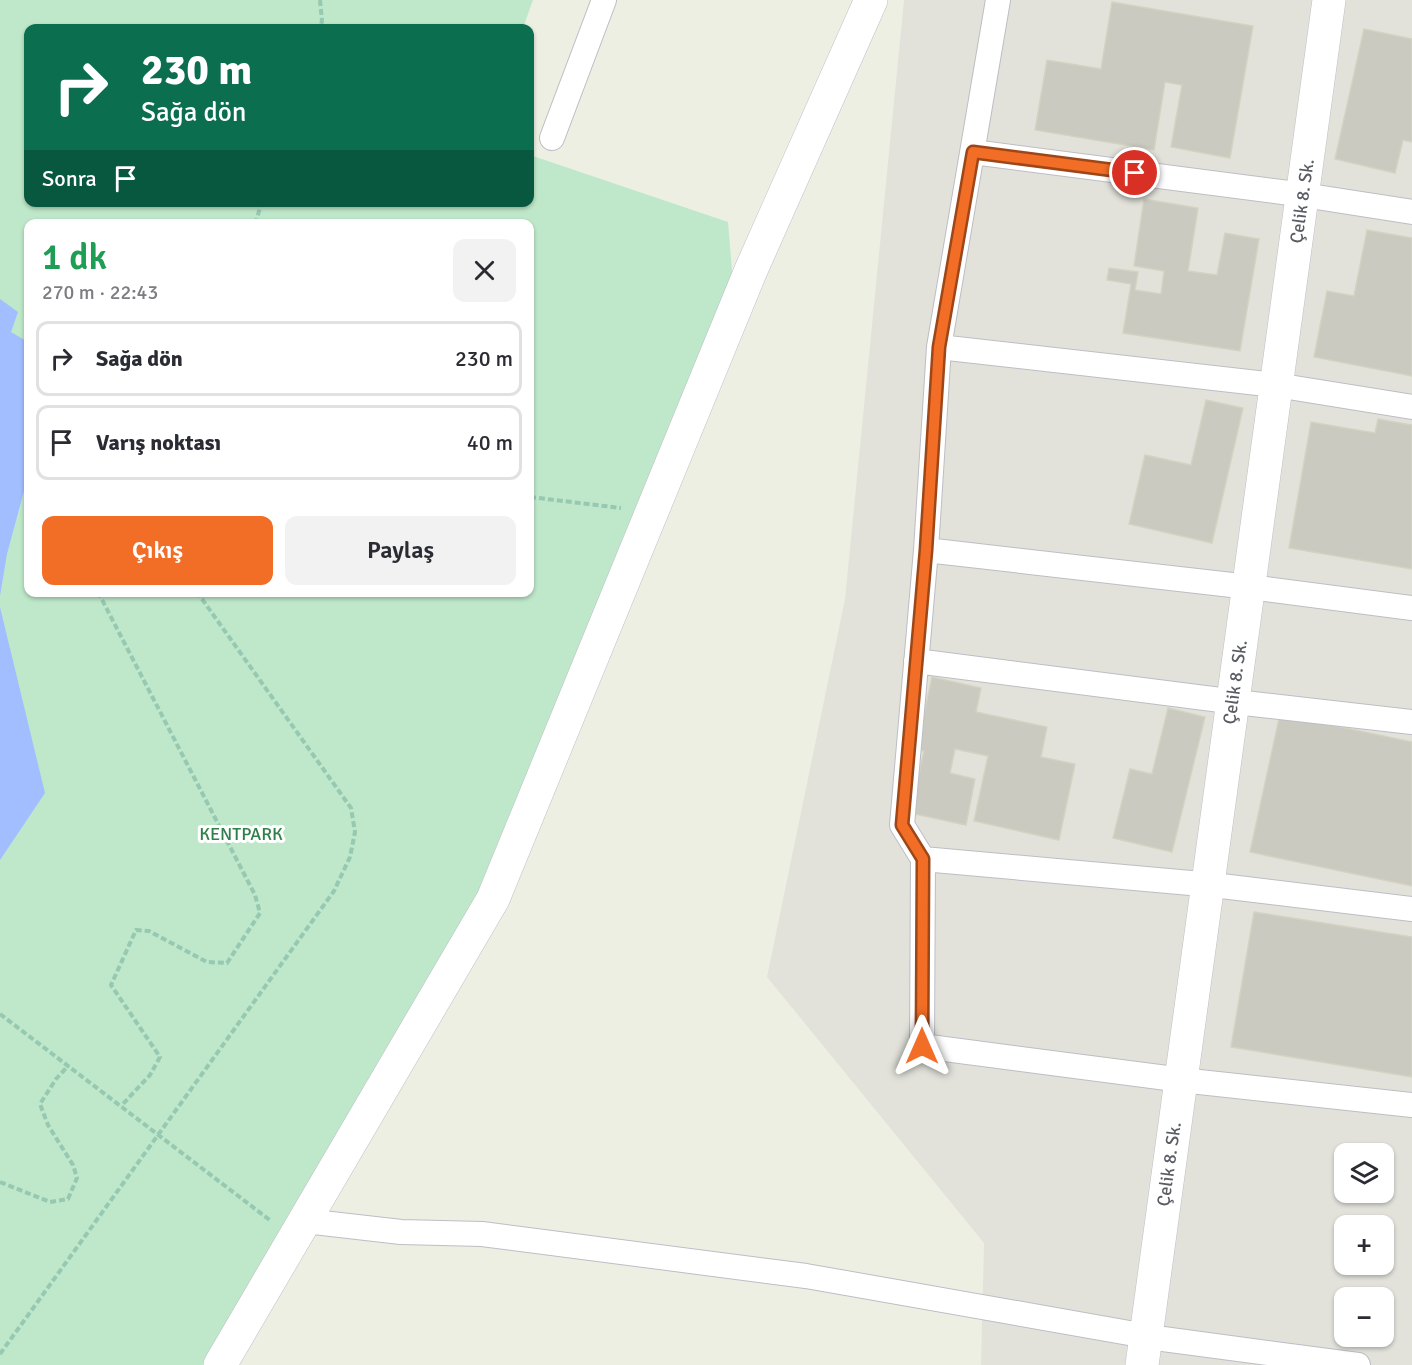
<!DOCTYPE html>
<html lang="tr">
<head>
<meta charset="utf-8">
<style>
  :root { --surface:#fff; --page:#f2f2f3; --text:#2b2b33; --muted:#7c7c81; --line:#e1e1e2; --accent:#f26d26 }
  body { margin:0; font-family:Signika,sans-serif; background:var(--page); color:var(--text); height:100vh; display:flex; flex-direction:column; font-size:22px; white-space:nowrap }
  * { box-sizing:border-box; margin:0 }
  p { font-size:20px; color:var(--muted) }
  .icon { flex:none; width:33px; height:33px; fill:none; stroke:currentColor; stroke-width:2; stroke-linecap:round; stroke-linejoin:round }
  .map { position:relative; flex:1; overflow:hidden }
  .side { position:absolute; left:24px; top:219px; width:510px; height:378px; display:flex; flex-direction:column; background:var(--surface); border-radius:12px; box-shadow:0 2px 4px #0004 }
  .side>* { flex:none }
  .hud { position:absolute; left:24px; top:24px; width:510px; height:183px; border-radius:12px; box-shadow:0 2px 4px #0004; background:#0b6e4f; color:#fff; overflow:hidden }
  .tools { position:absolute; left:1334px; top:1143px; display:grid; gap:12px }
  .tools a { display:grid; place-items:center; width:60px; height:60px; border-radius:12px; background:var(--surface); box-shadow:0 2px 4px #0004; font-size:30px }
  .pin { position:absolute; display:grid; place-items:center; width:51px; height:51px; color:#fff; margin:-26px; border:3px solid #fff; border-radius:50%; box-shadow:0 2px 6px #0007 }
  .me { position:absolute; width:66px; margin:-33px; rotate:0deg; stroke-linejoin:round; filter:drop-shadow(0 0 4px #0008) }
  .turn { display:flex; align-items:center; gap:21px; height:126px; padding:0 18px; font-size:27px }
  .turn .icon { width:78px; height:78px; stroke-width:2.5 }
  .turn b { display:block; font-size:42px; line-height:51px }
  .then { display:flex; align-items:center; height:57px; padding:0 18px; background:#0003; gap:12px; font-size:22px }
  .round { display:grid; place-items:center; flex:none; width:63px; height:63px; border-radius:12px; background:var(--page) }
  .head { display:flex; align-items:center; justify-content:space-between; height:102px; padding:0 18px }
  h1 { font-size:36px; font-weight:600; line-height:45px; color:#1e9e55 }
  .action { display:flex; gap:12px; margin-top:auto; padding:12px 18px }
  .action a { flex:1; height:69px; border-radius:12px; background:var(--accent); color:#fff; font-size:24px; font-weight:600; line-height:69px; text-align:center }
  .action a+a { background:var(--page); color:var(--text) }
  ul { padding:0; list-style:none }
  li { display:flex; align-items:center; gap:18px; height:75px; margin:0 12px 9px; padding:0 6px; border:3px solid var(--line); border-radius:12px }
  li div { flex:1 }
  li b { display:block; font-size:22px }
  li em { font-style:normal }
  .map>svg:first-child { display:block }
  .industrial { fill:#e2e2db; fill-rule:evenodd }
  .green { fill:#bee8c9; fill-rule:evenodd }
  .water { fill:#a3beff }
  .building { fill:#cacac0; stroke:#d4d3c1; stroke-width:1.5 }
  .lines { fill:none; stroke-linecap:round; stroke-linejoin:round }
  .street-casing { stroke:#bdbec5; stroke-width:26 }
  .secondary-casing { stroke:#bebfc7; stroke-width:34 }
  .path { stroke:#96c8b2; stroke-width:4; stroke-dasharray:6 3; stroke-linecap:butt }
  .street { stroke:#fff; stroke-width:24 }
  .secondary { stroke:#fff; stroke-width:33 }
  .route-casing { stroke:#9d4719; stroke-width:15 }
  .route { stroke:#f26d26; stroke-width:10 }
  .labels { text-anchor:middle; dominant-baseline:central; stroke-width:6; stroke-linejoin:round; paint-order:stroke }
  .street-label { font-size:18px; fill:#5b5d65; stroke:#fff }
  .park-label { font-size:18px; fill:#2f8149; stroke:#fff }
</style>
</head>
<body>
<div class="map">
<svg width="1412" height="1365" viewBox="0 0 1412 1365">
  <rect width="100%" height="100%" fill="#eeefe3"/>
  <path class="industrial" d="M 904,0 L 1412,0 L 1412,1365 L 981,1365 L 984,1243 L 767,977 L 845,599 ZM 1344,1154 L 1383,1154 L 1383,1192 L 1344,1192 ZM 1344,1226 L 1383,1226 L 1383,1264 L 1344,1264 ZM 1344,1298 L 1383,1298 L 1383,1336 L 1344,1336 Z"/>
  <path class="green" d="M 0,0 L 533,0 L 523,28 L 28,28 L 28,202 L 530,202 L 530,155 L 728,222 L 733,282 L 468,925 L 203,1365 L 0,1365 ZM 28,224 L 530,224 L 530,592 L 28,592 Z"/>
  <path class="water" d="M 0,299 L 18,312 L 11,332 L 28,342 L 28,476 L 7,554 L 0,596 Z
    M 0,607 L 45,793 L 0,860 Z"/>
  <path class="building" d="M 1112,2 L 1253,26 L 1230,158 L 1171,147 L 1182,85 L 1165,82 L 1154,150 L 1035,130 L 1047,60 L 1101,69 Z
    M 1364,29 L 1412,39 L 1412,142 L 1403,140 L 1395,173 L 1335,159 Z
    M 1144,199 L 1198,208 L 1188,271 L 1217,275 L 1225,233 L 1259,239 L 1240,351 L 1123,333 L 1131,284 L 1107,280 L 1109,268 L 1138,272 L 1135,290 L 1161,294 L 1164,271 L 1134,266 Z
    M 1367,230 L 1412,238 L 1412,376 L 1314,357 L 1327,291 L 1354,296 Z
    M 1206,400 L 1243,408 L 1212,543 L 1129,524 L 1145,455 L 1191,465 Z
    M 1378,419 L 1412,425 L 1412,569 L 1289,548 L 1311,422 L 1375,433 Z
    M 932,677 L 981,688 L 976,712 L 1047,727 L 1041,757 L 1075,764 L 1059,840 L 974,821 L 988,756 L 955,749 L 950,773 L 975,779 L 966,825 L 910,813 L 924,751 L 916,750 Z
    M 1168,708 L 1205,717 L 1172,852 L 1113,838 L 1130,769 L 1152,774 Z
    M 1280,714 L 1412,742 L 1412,886 L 1250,852 Z
    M 1254,912 L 1412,937 L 1412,1077 L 1231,1047 Z"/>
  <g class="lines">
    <defs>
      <path id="street" d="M 998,0 L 939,347 L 926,550 L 902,825 L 923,859 L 922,1046 L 1190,1081 L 1412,1105
        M 552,138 L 604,0
        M 973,152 L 1297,194 L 1412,212
        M 939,347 L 1276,385 L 1412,407
        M 926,550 L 1258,588 L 1412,608
        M 916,661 L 1244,703 L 1412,722
        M 923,859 L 1213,885 L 1412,909
        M 305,1221 L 401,1232 L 482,1234 L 806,1276 L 1163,1339 L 1358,1365"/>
      <path id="secondary" d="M 220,1365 L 493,899 L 751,270 L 871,0
        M 1142,1365 L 1329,0"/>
    </defs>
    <use href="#street" class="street-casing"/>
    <use href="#secondary" class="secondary-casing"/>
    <path class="path" d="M 320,0 L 322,21 L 320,28
      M 255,224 L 262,202
      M 530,497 L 621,508
      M 98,592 L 255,895 L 260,913 L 227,963 L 207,962 L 149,931 L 136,930 L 111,985 L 160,1057 L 150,1075 L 121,1106
      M 0,1014 L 271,1221
      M 0,1182 L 50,1202 L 68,1199 L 77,1178 L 73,1165 L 48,1125 L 40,1104 L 56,1079 L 68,1066
      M 0,1354 L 334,891 L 350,857 L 355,832 L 351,808 L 197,592"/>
    <use href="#street" class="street"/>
    <use href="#secondary" class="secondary"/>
  </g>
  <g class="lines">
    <defs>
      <path id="route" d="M 922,1046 L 923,859 L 902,825 L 926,550 L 939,347 L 973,152 L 1135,173"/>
    </defs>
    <use href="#route" class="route-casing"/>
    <use href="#route" class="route"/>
  </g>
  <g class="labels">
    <g class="street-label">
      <text transform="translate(1302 201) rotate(-82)">Çelik 8. Sk.</text>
      <text transform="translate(1235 682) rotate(-82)">Çelik 8. Sk.</text>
      <text transform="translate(1169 1164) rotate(-82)">Çelik 8. Sk.</text>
    </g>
    <g class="park-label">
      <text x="241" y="834">KENTPARK</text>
    </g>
  </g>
</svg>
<div class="tools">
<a><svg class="icon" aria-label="layers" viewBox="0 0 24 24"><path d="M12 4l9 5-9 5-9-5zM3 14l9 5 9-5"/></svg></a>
<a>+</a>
<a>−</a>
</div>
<div class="pin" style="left:1135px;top:173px;background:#d93025"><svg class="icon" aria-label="arrive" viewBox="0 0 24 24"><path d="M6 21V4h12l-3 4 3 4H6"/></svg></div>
<svg class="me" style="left:922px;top:1046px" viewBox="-20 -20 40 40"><path d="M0-17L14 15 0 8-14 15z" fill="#f26d26" stroke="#fff" stroke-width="4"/></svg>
<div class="hud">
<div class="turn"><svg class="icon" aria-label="right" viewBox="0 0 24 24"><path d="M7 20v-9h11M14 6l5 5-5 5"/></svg><div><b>230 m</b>Sağa dön</div></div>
<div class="then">Sonra<svg class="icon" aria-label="arrive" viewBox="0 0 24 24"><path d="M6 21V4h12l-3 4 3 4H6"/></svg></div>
</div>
<section class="side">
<div class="head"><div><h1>1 dk</h1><p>270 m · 22:43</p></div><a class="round"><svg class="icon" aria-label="close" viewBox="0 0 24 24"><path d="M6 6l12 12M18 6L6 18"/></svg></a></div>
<ul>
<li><svg class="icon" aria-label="right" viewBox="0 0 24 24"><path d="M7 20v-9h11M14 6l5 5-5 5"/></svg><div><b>Sağa dön</b></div><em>230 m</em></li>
<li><svg class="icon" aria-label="arrive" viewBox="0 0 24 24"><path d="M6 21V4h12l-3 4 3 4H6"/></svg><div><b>Varış noktası</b></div><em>40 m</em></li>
</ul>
<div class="action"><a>Çıkış</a><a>Paylaş</a></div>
</section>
</div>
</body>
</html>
